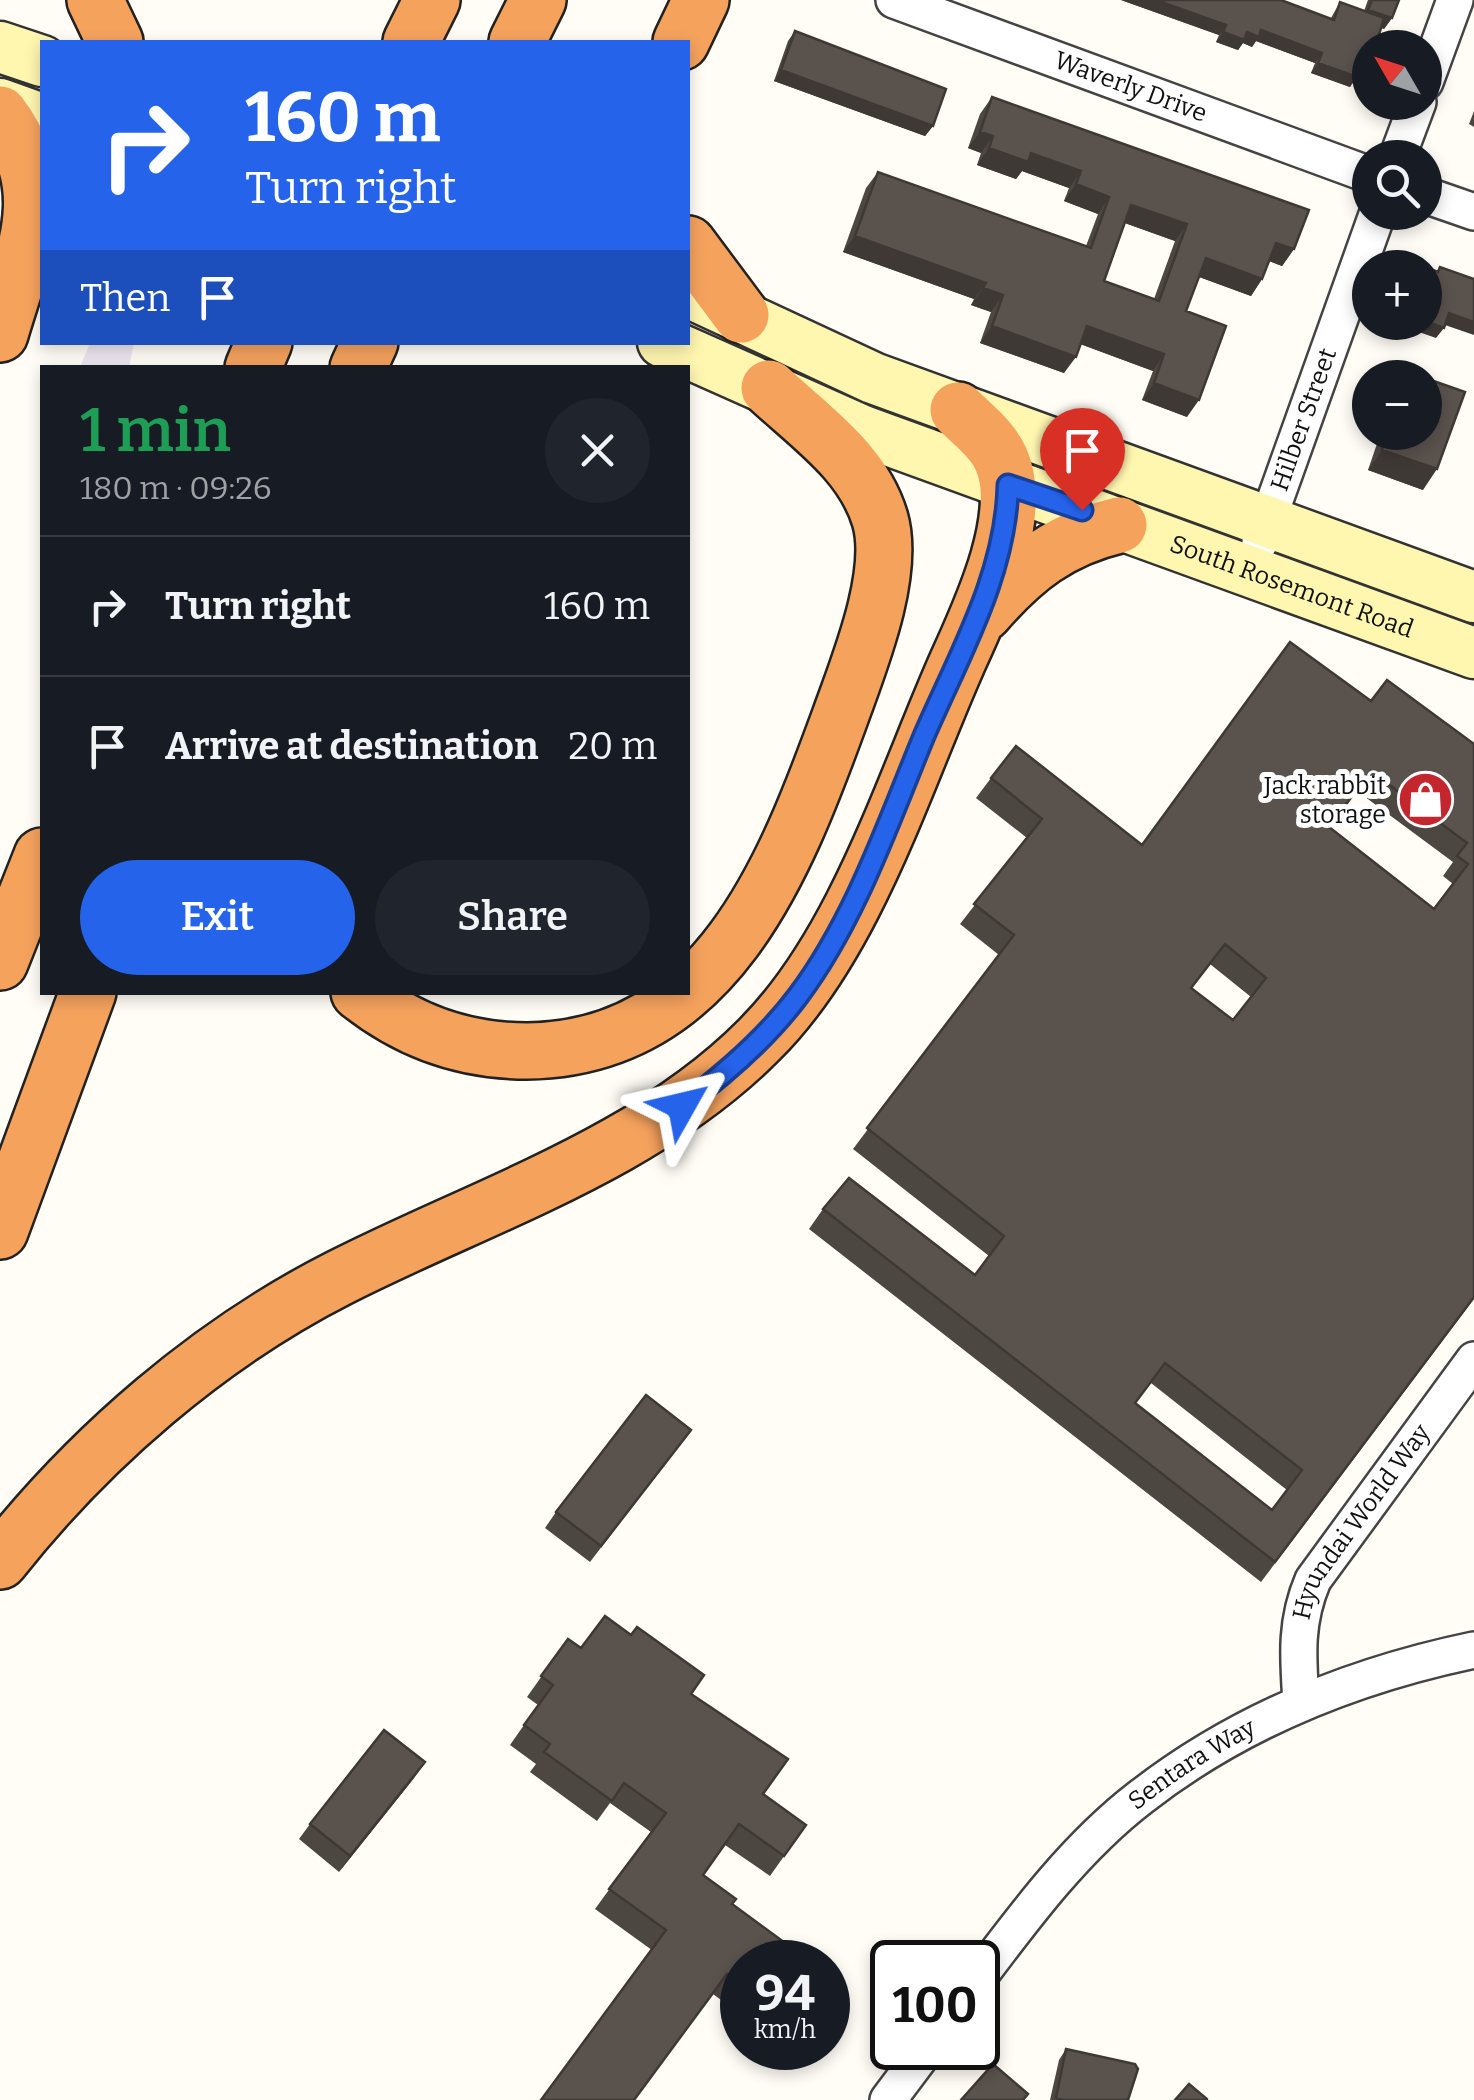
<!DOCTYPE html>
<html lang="en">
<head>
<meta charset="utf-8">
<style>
  :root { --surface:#171b24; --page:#20242c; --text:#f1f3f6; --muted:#9ea1a6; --line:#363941; --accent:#2563eb }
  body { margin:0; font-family:Bitter,serif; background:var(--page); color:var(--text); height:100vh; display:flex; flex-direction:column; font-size:38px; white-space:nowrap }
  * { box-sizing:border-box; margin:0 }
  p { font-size:32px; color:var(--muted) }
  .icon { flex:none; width:55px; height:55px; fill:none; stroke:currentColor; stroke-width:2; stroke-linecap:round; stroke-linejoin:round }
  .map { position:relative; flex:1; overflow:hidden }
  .panel { position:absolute; left:40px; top:365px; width:650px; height:630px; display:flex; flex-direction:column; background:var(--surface); border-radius:0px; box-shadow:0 5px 15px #0003 }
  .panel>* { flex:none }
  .top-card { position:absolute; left:40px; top:40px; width:650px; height:305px; border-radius:0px; box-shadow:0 5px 15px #0003; background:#2563eb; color:#fff; overflow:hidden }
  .needle { width:65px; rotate:309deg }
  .buttons { position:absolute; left:1352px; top:30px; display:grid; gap:20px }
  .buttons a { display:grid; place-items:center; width:90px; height:90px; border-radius:50%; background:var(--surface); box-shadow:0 5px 15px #0003; font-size:50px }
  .speed { position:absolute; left:720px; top:1940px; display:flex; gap:20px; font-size:50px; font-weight:700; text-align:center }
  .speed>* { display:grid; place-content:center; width:130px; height:130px; border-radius:50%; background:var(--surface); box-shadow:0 5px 15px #0003; line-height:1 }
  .speed small { font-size:25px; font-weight:400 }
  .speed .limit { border:5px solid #111; border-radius:15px; background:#fff; color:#111 }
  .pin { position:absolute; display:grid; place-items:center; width:85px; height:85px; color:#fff; margin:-102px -42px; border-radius:50% 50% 50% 0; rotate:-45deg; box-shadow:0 0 10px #0007 }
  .pin .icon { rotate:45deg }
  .me { position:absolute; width:110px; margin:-55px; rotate:53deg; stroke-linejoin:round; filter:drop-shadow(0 0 8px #0008) }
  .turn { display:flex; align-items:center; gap:35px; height:210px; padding:0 40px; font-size:45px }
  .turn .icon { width:130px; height:130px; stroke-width:2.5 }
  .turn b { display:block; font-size:70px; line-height:85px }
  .then { display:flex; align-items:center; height:95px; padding:0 40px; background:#0003; gap:20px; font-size:38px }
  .round { display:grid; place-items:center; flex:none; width:105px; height:105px; border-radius:52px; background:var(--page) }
  .head { display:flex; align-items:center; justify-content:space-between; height:170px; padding:0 40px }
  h1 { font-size:60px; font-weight:600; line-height:75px; color:#1e9e55 }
  .button { display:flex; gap:20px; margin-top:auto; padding:20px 40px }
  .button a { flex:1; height:115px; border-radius:60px; background:var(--accent); color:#fff; font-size:40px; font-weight:600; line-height:115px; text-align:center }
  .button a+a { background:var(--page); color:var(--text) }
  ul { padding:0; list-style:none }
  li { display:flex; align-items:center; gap:30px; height:140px; padding:0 40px; border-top:2px solid var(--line) }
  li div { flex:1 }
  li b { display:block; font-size:38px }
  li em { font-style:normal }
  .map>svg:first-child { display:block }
  .industrial { fill:#eee6ef }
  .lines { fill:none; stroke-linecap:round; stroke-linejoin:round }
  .minor-casing { stroke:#444; stroke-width:40 }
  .secondary-casing { stroke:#333; stroke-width:55 }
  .motorway-casing { stroke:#222; stroke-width:60 }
  .minor { stroke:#fff; stroke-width:35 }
  .secondary { stroke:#fff6b0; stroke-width:50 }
  .motorway { stroke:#f5a25d; stroke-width:55 }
  .wall { fill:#4d4742; fill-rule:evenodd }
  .shaded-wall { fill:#3f3936 }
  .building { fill:#5a524d; stroke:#3f3936; stroke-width:2.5; fill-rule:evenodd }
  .route-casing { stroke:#184099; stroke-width:25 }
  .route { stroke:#2563eb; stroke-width:18 }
  .labels { text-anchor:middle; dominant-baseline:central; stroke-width:10; stroke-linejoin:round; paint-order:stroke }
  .street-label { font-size:25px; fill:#111; stroke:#fff }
  .poi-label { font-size:25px; fill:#111; stroke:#fff; text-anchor:end }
</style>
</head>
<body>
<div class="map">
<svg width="1474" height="2100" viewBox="0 0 1474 2100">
  <rect width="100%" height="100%" fill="#fffdf5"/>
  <path class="industrial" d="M 90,343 L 134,343 L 129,367 L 80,367 Z"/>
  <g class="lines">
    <defs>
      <g id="minor">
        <path id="s1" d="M 894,0 L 1370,175"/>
        <path d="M 1425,82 L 1455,0"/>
        <path d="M 1397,158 L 1418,102"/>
        <path d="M 1425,195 L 1474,212"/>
        <path id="s2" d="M 1260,542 L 1378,212"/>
        <path id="s3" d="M 1301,1702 C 1298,1657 1295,1622 1313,1580 L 1474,1360"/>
        <path id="s4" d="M 978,1978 C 1026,1914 1077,1846 1141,1797 C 1239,1721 1354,1675 1474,1650"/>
        <path d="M 888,2100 L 927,2048"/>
      </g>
      <g id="secondary">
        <path d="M 0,47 L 42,61"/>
        <path d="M 0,104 L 42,119"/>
        <path d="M 688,292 L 873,378 L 1474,597"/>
        <path id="s5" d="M 663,342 L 863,431 L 1474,653"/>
      </g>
      <path id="motorway" d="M 95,0 L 115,42
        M 411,42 L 432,0
        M 517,42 L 538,0
        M 681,42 L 701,0
        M 0,114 C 57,190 24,252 0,334
        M 688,244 L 741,315
        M 253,368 L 264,342
        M 358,368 L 370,342
        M 984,613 C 1024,567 1060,539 1119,525
        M 0,962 L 42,856
        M 359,992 C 408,1031 464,1051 527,1051 C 716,1049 785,868 840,717 C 859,664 896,574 880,519 C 863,462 811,427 769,388
        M 0,1231 L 88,992
        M 0,1561 C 90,1447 209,1344 339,1278 C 480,1206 645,1155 759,1040 C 855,945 903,785 957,663 C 981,610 1026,515 1001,459 C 992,439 973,425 958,410"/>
    </defs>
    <use href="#minor" class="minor-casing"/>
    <use href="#secondary" class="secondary-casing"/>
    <use href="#motorway" class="motorway-casing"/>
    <use href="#minor" class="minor"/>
    <use href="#secondary" class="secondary"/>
    <use href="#motorway" class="motorway"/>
  </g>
  <path class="wall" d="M 1121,0 L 1331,18 L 1340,2 L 1364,11 L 1368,0 L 1399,0 L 1392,18 L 1384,29 L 1381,27 L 1368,58 L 1364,57 L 1350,87 L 1311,73 L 1315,63 L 1256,41 L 1252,47 L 1243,43 L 1238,50 L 1216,42 L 1219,35 Z
    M 795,31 L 933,126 L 925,136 L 774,81 L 788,41 Z
    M 992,97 L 1294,249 L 1282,266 L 1269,261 L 1262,279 L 1251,296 L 1199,277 L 1186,311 L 1187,417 L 1142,400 L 1153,371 L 1080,344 L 1064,373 L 980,343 L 991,312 L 971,305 L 974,299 L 843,252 L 866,188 L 878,172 L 1086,246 L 1098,214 L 1064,201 L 1069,188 L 1022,171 L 1016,179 L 977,165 L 981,153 L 968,148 L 980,114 ZM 1125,223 L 1175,241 L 1154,299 L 1104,281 Z
    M 1474,111 L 1474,127 L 1469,124 Z
    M 1381,432 L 1425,432 L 1423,490 L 1368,470 Z
    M 1371,701 L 1474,744 L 1474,1299 L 1261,1582 L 809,1229 L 823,1209 L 975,1275 L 989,1256 L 853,1149 L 999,955 L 960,924 L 1027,838 L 976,798 L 991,778 L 1142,845 ZM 1357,791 L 1453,862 L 1443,876 L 1453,884 L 1434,909 L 1330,827 ZM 1210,964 L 1251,997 L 1233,1020 L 1192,988 ZM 1151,1383 L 1287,1490 L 1272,1510 L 1135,1403 Z
    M 691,1430 L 590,1562 L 545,1528 L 556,1512 Z
    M 568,1639 L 581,1648 L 691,1694 L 763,1794 L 806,1825 L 770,1876 L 725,1845 L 703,1875 L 732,1904 L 742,1962 L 742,2015 L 595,1909 L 651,1832 L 610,1803 L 597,1821 L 530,1772 L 536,1764 L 510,1745 L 538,1705 L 527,1697 Z
    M 414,1778 L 339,1872 L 299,1839 L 310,1824 Z
    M 1066,2049 L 1128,2100 L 1050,2100 L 1059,2060 Z"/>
  <path class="shaded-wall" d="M 1121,0 L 1156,0 L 1226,25 L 1219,35 Z
    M 1368,10 L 1392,18 L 1384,29 L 1361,21 Z
    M 1261,30 L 1322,53 L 1315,63 L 1256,41 L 1252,47 L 1243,43 L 1238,50 L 1216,42 L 1223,32 Z
    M 1318,63 L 1357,77 L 1350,87 L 1311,73 Z
    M 781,70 L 933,126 L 925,136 L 774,81 Z
    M 980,132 L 993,136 L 981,153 L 968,148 Z
    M 989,148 L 1031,153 L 1081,171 L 1069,188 L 1022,171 L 1016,179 L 977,165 Z
    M 1076,184 L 1109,197 L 1098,214 L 1064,201 Z
    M 1131,205 L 1187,224 L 1175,241 L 1119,221 Z
    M 855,236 L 986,283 L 974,299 L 843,252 Z
    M 1276,243 L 1294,249 L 1282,266 L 1264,259 Z
    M 1206,258 L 1262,279 L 1251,296 L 1194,275 Z
    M 983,288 L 1003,295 L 991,312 L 971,305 Z
    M 1449,313 L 1474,322 L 1474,335 L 1442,324 Z
    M 1425,321 L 1444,328 L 1436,338 L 1416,331 L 1421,322 L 1425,322 Z
    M 992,326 L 1076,357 L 1064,373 L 980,343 Z
    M 1087,326 L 1164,354 L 1153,371 L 1075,342 Z
    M 1154,383 L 1199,400 L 1187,417 L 1142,400 Z
    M 1382,450 L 1437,469 L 1423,490 L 1368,470 Z
    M 425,1762 L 414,1778 L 339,1872 L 350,1856 Z"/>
  <path class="building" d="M 1156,0 L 1281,0 L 1334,20 L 1340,2 L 1384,18 L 1375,48 L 1368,46 L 1357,77 L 1318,63 L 1322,53 L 1261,30 L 1259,37 L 1247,32 L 1244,40 L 1223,32 L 1226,25 Z
    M 1372,0 L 1399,0 L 1392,18 L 1368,10 Z
    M 795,31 L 946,89 L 933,126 L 781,70 Z
    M 992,97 L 1309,210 L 1294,249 L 1276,243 L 1262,279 L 1206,258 L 1186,311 L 1226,326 L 1199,400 L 1154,383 L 1164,354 L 1087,326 L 1076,357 L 992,326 L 1003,295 L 983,288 L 986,283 L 855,236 L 878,172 L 1091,248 L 1109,197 L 1076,184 L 1081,171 L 1031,153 L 1028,162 L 989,148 L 993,136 L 980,132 ZM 1131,205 L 1187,224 L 1159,301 L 1104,281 Z
    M 1423,266 L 1438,272 L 1440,267 L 1474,279 L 1474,322 L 1449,313 L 1444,328 L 1425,321 L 1428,300 L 1425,298 L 1425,268 Z
    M 1410,372 L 1424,378 L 1408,378 Z
    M 1425,378 L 1465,392 L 1437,469 L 1382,450 L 1388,432 L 1425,432 Z
    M 1290,642 L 1371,701 L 1387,680 L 1474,744 L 1474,1297 L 1275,1562 L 823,1209 L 849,1178 L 975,1275 L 1004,1236 L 867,1128 L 1014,935 L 974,904 L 1042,819 L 991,778 L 1016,746 L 1142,845 ZM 1371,771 L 1467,843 L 1457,856 L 1468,864 L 1434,909 L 1329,827 ZM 1225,944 L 1266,978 L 1233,1020 L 1191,988 ZM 1165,1363 L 1302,1470 L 1272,1510 L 1135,1403 Z
    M 646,1395 L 691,1430 L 601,1546 L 556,1512 Z
    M 605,1616 L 631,1635 L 637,1627 L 704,1675 L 691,1694 L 788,1759 L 763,1794 L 806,1825 L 784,1856 L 739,1824 L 703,1875 L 736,1899 L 732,1904 L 811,1962 L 742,1962 L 742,1985 L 727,1974 L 634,2100 L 541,2100 L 666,1930 L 609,1889 L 666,1813 L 624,1783 L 612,1801 L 544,1752 L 550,1744 L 524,1725 L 553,1685 L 541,1676 L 568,1639 L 581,1648 Z
    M 384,1730 L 425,1762 L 350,1856 L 310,1824 Z
    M 1066,2049 L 1135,2064 L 1138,2069 L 1128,2100 L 1063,2100 L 1056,2098 Z
    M 993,2064 L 1028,2094 L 1023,2100 L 961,2100 Z
    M 1189,2084 L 1207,2099 L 1207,2100 L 1175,2100 Z"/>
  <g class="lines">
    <defs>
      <path id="route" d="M 682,1106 C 725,1074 766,1039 798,996 C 855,920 888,823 924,736 C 959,655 1006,575 1008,485 L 1082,510"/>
    </defs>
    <use href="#route" class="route-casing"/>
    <use href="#route" class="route"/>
  </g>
  <defs>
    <symbol id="shop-disc" viewBox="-11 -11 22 22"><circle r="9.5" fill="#c4262e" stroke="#fff"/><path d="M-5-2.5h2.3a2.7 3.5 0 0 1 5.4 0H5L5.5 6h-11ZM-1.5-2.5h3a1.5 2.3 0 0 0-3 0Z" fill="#fff"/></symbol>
  </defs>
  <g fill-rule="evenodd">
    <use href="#shop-disc" x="1394" y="768" width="63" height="63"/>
  </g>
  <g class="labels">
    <g class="street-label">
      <text stroke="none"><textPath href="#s1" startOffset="252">Waverly Drive</textPath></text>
      <text stroke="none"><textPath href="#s2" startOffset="130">Hilber Street</textPath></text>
      <text stroke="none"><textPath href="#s5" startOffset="675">South Rosemont Road</textPath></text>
      <text stroke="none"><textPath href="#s3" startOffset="198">Hyundai World Way</textPath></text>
      <text stroke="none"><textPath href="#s4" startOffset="305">Sentara Way</textPath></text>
    </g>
    <g class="poi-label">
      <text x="1386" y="786">Jack rabbit<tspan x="1386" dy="29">storage</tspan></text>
    </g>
  </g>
</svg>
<div class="buttons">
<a><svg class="needle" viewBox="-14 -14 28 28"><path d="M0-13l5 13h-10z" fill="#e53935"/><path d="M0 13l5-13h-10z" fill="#9ea1a6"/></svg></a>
<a><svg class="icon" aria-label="search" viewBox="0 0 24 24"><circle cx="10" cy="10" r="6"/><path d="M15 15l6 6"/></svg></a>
<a>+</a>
<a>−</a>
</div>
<div class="speed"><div>94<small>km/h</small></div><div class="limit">100</div></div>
<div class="pin" style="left:1082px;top:510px;background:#d93025"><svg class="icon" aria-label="arrive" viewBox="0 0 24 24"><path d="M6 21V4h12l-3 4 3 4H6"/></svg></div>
<svg class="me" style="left:682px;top:1106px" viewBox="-20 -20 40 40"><path d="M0-17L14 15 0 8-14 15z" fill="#2563eb" stroke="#fff" stroke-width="4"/></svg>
<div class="top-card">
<div class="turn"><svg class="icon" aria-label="right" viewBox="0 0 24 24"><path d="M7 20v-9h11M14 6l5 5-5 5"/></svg><div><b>160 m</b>Turn right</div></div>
<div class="then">Then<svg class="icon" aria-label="arrive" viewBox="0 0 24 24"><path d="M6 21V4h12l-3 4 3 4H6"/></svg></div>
</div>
<section class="panel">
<div class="head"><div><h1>1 min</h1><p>180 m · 09:26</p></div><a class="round"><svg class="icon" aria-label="close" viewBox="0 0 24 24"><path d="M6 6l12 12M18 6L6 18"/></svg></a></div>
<ul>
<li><svg class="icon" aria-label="right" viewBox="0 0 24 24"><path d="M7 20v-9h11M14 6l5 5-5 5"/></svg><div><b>Turn right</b></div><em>160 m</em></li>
<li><svg class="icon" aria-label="arrive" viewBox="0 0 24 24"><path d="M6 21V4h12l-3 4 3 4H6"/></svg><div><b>Arrive at destination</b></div><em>20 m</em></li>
</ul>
<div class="button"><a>Exit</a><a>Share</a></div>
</section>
</div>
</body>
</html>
